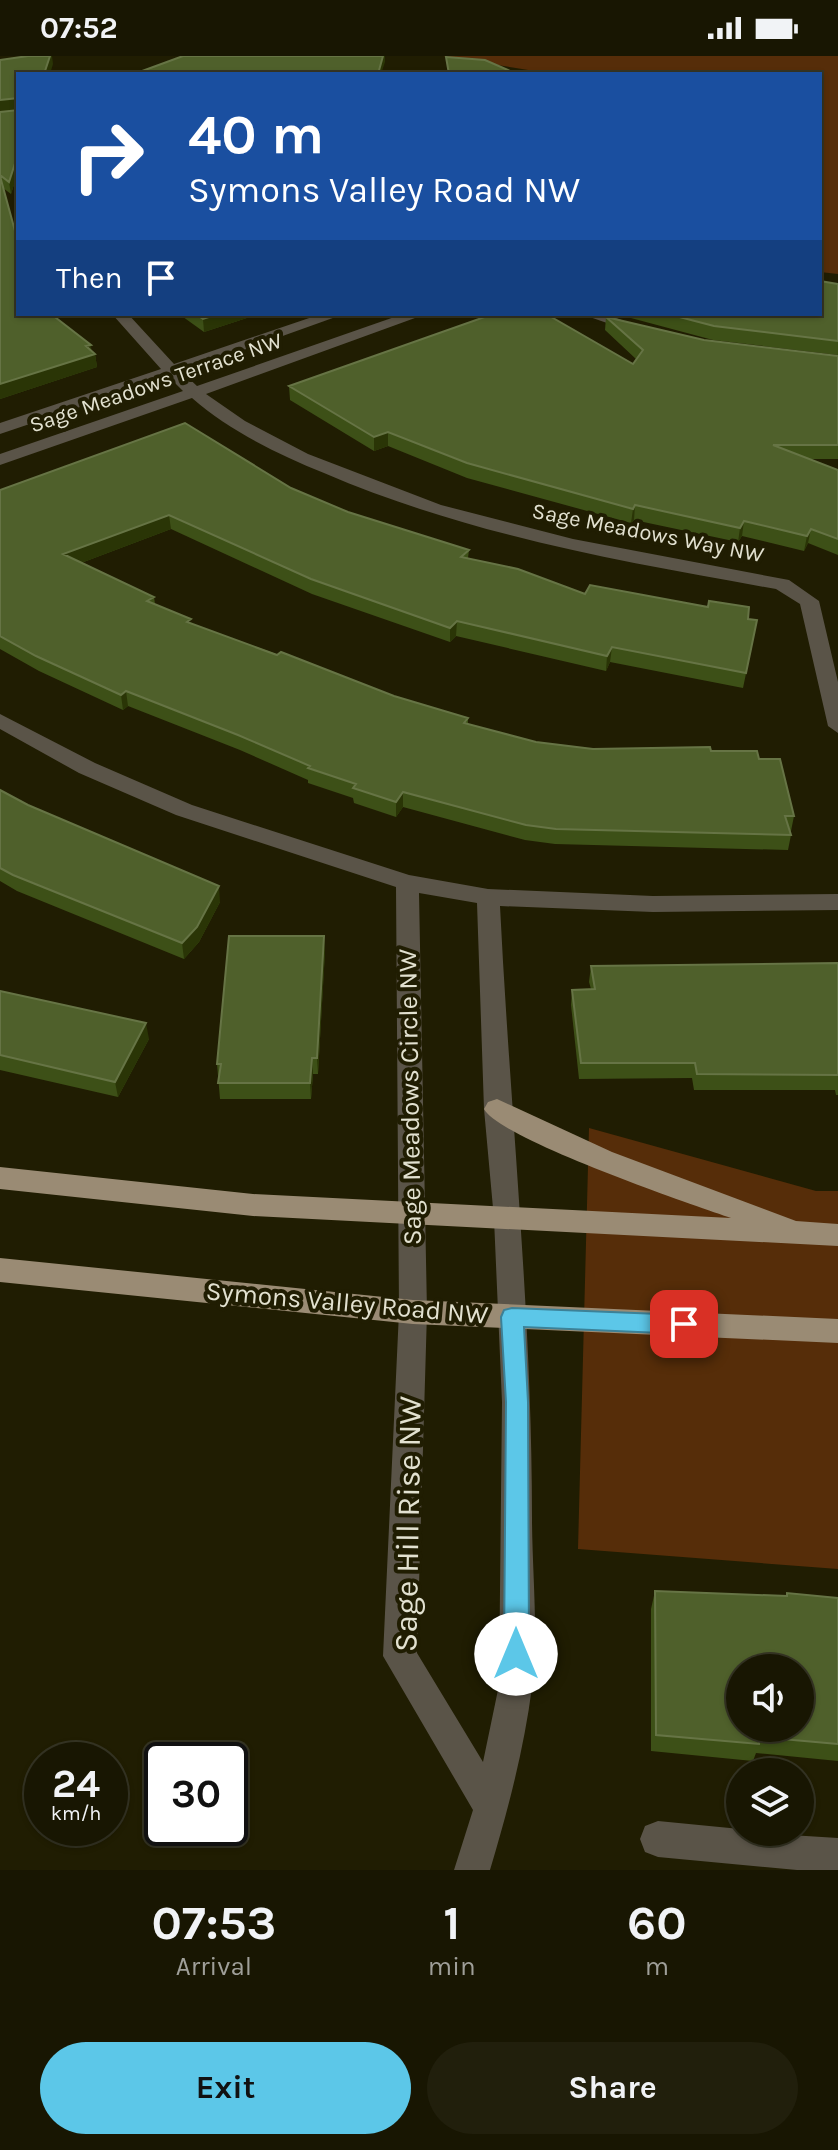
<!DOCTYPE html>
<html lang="en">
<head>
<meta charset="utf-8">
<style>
  :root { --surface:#181602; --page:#211f0c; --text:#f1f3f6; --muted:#9f9f99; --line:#363524; --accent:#5cc7e8 }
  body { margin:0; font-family:Karla,sans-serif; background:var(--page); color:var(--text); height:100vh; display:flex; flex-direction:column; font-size:30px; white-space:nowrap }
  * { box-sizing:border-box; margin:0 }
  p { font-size:26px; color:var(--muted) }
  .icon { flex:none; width:44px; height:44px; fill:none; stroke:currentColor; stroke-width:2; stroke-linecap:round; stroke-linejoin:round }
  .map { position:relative; height:1814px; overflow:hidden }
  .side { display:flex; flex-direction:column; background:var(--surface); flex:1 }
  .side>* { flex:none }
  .hud { position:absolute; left:16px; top:16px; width:806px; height:244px; border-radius:0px; box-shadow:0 2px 6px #0004,0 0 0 2px var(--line); background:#1a4fa0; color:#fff; overflow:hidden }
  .controls { position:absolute; left:726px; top:1598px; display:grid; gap:16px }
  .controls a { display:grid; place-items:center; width:88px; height:88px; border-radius:50%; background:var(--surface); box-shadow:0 2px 6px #0004,0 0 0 2px var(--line); font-size:40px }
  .speed { position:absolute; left:24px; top:1686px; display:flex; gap:16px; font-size:40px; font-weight:700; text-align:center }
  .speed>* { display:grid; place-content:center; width:104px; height:104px; border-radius:50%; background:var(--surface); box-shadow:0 2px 6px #0004,0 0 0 2px var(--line); line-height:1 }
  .speed small { font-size:20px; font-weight:400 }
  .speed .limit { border:4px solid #111; border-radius:12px; background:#fff; color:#111 }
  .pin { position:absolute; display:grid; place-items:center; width:68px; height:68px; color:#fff; margin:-34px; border-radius:16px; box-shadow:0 4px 12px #0006 }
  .me { position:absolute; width:88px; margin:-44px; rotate:0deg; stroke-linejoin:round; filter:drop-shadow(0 0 6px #0008) }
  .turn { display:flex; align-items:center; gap:28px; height:168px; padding:0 40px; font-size:36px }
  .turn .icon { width:104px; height:104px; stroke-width:2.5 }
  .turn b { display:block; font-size:56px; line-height:68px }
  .then { display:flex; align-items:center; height:76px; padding:0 40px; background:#0003; gap:16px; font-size:30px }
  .eta { display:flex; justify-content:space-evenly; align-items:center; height:136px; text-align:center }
  .eta b { font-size:48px; font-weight:700; line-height:56px }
  .cta { display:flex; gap:16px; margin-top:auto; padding:16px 40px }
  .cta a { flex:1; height:92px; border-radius:48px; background:var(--accent); color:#111; font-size:32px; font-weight:700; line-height:92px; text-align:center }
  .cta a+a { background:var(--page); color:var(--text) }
  .status { display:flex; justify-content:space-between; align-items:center; height:56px; padding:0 40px; background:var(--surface); direction:ltr }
  .status svg { height:22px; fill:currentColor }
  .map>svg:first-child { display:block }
  .green { fill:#562d09 }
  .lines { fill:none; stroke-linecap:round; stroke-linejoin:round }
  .minor { fill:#5a5448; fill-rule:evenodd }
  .major { fill:#9a8b74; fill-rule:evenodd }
  .wall { fill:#3d5017 }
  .shaded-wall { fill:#2a3506 }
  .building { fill:#4f602b; stroke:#667445; stroke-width:2; fill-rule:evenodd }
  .route { fill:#5cc7e8; stroke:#3c8197; stroke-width:2 }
  .labels { text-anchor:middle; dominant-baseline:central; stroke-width:8; stroke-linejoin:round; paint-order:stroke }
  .far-street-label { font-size:22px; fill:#e2e1d0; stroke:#201d02 }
  .street-label { font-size:26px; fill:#e2e1d0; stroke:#201d02 }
  .near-street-label { font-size:32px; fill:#e2e1d0; stroke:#201d02 }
</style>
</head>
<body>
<div class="status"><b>07:52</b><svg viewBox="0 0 49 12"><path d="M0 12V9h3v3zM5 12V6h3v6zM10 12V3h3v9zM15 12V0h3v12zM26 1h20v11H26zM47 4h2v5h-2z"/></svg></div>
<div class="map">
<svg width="838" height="1814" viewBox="0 0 838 1814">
  <rect width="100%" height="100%" fill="#201d02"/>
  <path class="green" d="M 443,0 L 838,0 L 838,218 L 820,216 L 820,18 L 553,18 Z
    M 589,1072 L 816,1135 L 838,1135 L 838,1513 L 578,1493 Z"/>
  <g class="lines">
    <path class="minor" d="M 112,258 L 128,258 L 174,308 L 321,258 L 344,258 L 182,316 L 197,330 L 403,258 L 426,258 L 206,338 L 245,365 L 308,398 L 441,449 L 573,483 L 789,524 L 819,545 L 838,626 L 838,677 L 828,670 L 800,548 L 776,533 C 623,506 468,479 324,417 C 277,398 230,375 192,342 L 0,409 L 0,398 L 183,335 L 169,321 L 0,378 L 0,367 L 161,313 Z
      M 581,258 L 605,258 L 644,272 L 636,277 Z
      M 0,658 L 95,707 L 192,749 L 409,819 L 488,833 L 653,840 L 838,838 L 838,854 L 653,856 L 500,850 C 510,1054 532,1257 532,1461 C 532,1514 539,1580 532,1631 C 524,1693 508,1754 490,1814 L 454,1814 L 473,1754 L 383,1600 L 399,1256 L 396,831 L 176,759 L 79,717 L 0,673 ZM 419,837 L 477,847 L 484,1053 L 494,1163 L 502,1346 L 499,1629 L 483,1706 L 417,1597 L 427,1256 Z
      M 658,1765 L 740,1773 L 740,1776 L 838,1782 L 838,1814 L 797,1814 L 658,1801 L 645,1796 L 640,1783 L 645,1770 Z"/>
    <path class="major" d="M 497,1043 L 612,1096 L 796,1165 L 838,1168 L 838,1190 L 253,1160 L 0,1133 L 0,1111 L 253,1138 L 731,1162 C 690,1148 500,1083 484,1053 L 488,1046 Z
      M 0,1202 L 413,1244 L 838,1263 L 838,1287 L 413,1268 L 0,1226 Z"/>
  </g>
  <path class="wall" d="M 18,54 L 18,116 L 11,138 L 3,132 L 18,258 L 91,295 L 95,298 L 97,311 L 0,343 L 0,56 Z
    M 838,228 L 838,299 L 713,284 L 616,258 L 820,258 Z
    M 179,258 L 259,258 L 204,276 Z
    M 606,261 L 704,284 L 838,300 L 838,403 L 810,403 L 838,414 L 838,499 L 808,487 L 804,495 L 742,480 L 738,486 L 634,464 L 631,467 L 467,422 L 388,390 L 374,395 L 290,344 L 289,330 L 633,308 L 636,303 L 605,274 Z
    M 291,432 L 348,456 L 469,494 L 468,502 L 585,538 L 748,563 L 754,579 L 743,632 L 610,606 L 606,615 L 456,580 L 450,586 L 312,538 L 171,473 L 81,507 L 154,541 L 155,548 L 192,568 L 394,640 L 468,662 L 468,668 L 536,686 L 593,693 L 711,695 L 759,703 L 794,760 L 791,775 L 790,775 L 791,779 L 788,794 L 555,788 L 525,784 L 403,751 L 396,761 L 354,747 L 353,742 L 308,727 L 308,724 L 240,694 L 128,650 L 123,654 L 39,615 L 0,593 L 0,434 Z
    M 0,734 L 28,749 L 220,846 L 199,886 L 184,903 L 17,835 L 0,825 Z
    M 325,895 L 318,1018 L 313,1018 L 311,1043 L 220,1043 L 217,1008 Z
    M 838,907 L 838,1039 L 836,1039 L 835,1034 L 694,1034 L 692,1022 L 579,1023 L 571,949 L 572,934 L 591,933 L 589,926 L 591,910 Z
    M 0,935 L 149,983 L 118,1041 L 0,1014 Z
    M 655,1535 L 786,1540 L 787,1537 L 838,1542 L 838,1705 L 756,1697 L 753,1705 L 651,1695 L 651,1553 Z"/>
  <path class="shaded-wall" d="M 50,0 L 52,0 L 53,8 L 50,18 L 44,18 Z
    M 383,0 L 385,0 L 385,6 L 381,18 L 378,18 Z
    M 18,42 L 18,54 L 0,56 L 0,44 Z
    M 18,98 L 18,116 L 11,138 L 9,126 Z
    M 218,258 L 259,258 L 204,276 L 203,263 Z
    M 91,289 L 92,299 L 95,298 L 97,311 L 0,343 L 0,328 Z
    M 388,376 L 388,390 L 374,395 L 374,381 Z
    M 635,449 L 634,464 L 631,467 L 633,453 Z
    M 169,459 L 171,473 L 65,513 L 63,498 Z
    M 744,465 L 742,480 L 738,486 L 740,472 Z
    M 811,473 L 808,487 L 804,495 L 807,480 Z
    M 457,565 L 456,580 L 450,586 L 450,572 Z
    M 612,591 L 610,606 L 606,615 L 607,600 Z
    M 126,635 L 128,650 L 123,654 L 121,639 Z
    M 403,736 L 403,751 L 396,761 L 396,746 Z
    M 219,830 L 220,846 L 199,886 L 184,903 L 182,887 Z
    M 324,880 L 325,895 L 318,1018 L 317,1002 Z
    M 146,967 L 149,983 L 118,1041 L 115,1026 Z
    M 312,1002 L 313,1018 L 311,1043 L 310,1027 Z"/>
  <path class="building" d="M 28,0 L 50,0 L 44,18 L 18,18 L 18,42 L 0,44 L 0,4 Z
    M 183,0 L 383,0 L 378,18 L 134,18 Z
    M 446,1 L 485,4 L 517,18 L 449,18 Z
    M 18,54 L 18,98 L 9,126 L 0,119 L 0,56 Z
    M 0,120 L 18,186 L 18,258 L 51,258 L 91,289 L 86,290 L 95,298 L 0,328 Z
    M 820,225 L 838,228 L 838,285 L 714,270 L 668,258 L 820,258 Z
    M 196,258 L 218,258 L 203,263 Z
    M 493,258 L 546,258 L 633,308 L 643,294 L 606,261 L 704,284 L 838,300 L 838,389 L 773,389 L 838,414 L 838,483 L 811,473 L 807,480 L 744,465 L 740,472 L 635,449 L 633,453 L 467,407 L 388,376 L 374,381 L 289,330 Z
    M 185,367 L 291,432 L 348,456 L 469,494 L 461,501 L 518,513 L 585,538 L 590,529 L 708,551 L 709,545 L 749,551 L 748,563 L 757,564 L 746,617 L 612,591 L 607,600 L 457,565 L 450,572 L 311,523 L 169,459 L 63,498 L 154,541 L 147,545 L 191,563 L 187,566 L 277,599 L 281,596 L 394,640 L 468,662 L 464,667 L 536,686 L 593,693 L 710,691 L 711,695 L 757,695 L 759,703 L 780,703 L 794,760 L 785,760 L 791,779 L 556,773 L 526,769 L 403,736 L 396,746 L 353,732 L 356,728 L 308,712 L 310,710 L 238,679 L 126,635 L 121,639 L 36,600 L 0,580 L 0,434 Z
    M 0,734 L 28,749 L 219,830 L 197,871 L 182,887 L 13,819 L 0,812 Z
    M 229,880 L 324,880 L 317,1002 L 312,1002 L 310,1027 L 218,1027 L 221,1008 L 217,1008 Z
    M 838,907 L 838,1019 L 697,1018 L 695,1007 L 581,1007 L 572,934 L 595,933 L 591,910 Z
    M 0,935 L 146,967 L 115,1026 L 0,999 Z
    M 655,1535 L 787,1540 L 787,1537 L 838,1542 L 838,1688 L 759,1681 L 759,1688 L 656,1679 ZM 740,1612 L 800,1612 L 800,1672 L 740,1672 Z"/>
  <path class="route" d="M 512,1252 L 684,1259 L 692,1262 L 695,1268 L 692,1275 L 684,1278 L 524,1271 L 528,1346 L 529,1598 L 525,1606 L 516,1610 L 507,1606 L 504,1598 L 506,1346 L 501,1261 L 504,1254 Z"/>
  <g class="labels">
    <g class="far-street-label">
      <text transform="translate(156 327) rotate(-19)">Sage Meadows Terrace NW</text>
      <text transform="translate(648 477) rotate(11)">Sage Meadows Way NW</text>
    </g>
    <g class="street-label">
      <text transform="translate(410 1041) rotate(-91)">Sage Meadows Circle NW</text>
      <text transform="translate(347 1247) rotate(5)">Symons Valley Road NW</text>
    </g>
    <g class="near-street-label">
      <text transform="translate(408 1468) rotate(-89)">Sage Hill Rise NW</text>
    </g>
  </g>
</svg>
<div class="controls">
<a><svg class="icon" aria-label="sound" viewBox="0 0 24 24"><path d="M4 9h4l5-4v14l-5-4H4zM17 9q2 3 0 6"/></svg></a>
<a><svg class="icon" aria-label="layers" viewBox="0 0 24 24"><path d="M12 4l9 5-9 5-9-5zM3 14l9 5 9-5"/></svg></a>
</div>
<div class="speed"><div>24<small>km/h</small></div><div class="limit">30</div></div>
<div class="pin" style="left:684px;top:1268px;background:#d93025"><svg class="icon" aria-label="arrive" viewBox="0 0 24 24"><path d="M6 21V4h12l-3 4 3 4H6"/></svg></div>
<svg class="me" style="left:516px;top:1598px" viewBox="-20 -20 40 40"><circle r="19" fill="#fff"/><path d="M0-13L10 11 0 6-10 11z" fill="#5cc7e8"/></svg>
<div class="hud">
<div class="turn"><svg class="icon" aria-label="right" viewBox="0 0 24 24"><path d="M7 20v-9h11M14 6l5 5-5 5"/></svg><div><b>40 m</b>Symons Valley Road NW</div></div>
<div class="then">Then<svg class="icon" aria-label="arrive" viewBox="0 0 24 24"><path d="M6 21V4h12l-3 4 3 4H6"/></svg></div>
</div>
</div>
<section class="side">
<div class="eta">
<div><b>07:53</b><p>Arrival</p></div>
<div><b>1</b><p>min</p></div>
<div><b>60</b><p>m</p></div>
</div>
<div class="cta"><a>Exit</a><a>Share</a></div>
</section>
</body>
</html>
